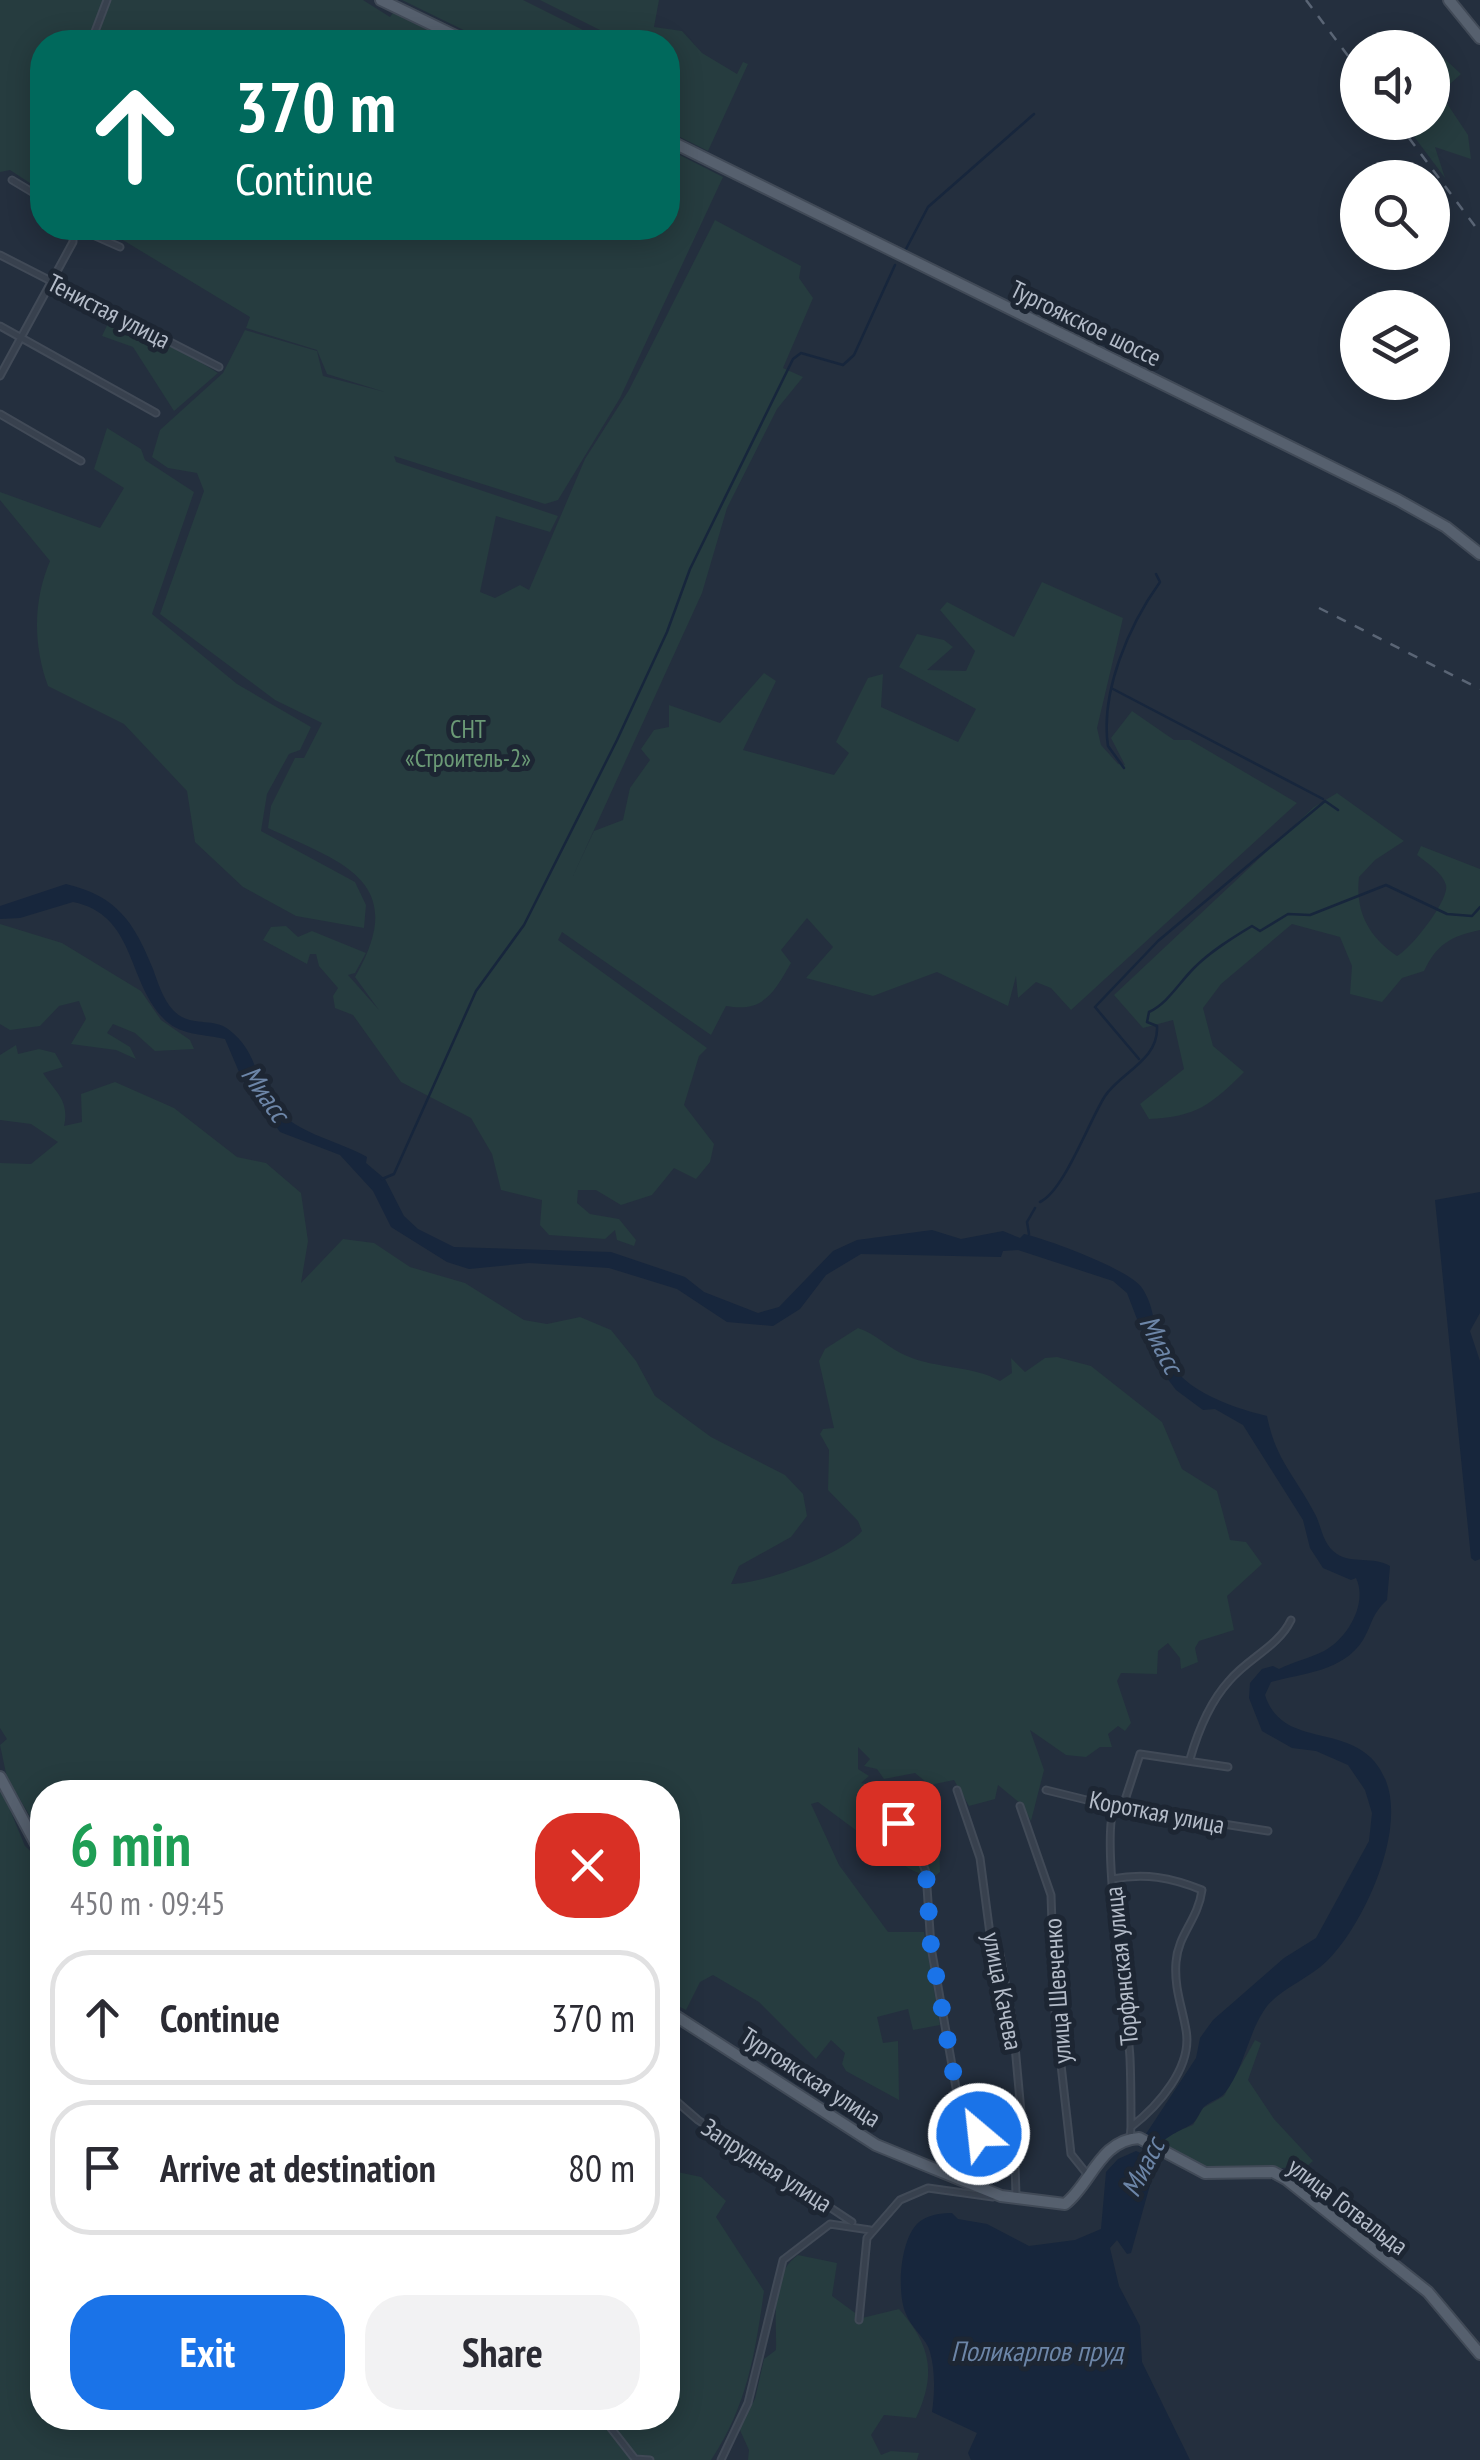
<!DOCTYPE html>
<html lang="en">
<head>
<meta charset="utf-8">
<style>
  :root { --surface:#fff; --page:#f2f2f3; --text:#2b2b33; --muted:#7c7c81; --line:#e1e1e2; --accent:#1a73e8 }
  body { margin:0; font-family:"PT Sans Narrow",sans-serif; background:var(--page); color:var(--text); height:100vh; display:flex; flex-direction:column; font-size:38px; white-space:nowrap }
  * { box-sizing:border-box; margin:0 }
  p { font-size:32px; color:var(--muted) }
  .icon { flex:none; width:55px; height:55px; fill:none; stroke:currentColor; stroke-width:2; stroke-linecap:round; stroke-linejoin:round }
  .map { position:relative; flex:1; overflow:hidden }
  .sheet { position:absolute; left:30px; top:1780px; width:650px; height:650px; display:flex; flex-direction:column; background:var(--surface); border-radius:40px; box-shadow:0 5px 25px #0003 }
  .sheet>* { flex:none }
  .banner { position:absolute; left:30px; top:30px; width:650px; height:210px; border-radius:40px; box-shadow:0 5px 25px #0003; background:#00695c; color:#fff; overflow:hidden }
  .tools { position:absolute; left:1340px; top:30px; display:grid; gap:20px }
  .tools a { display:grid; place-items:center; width:110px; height:110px; border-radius:50%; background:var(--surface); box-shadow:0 5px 25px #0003; font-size:50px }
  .pin { position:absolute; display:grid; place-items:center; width:85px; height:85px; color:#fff; margin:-42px; border-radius:20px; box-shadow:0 5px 15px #0006 }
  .me { position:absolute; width:110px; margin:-55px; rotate:332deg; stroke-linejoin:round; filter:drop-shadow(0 0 8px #0008) }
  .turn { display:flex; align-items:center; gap:35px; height:210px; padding:0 40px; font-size:45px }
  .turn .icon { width:130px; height:130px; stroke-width:2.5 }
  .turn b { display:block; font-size:70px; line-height:85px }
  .round { display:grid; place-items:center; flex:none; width:105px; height:105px; border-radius:40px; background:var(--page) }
  .head { display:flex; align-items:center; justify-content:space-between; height:170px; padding:0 40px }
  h1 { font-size:60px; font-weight:600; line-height:75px; color:#1e9e55 }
  .action { display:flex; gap:20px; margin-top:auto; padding:20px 40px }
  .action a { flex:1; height:115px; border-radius:40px; background:var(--accent); color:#fff; font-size:40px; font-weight:600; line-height:115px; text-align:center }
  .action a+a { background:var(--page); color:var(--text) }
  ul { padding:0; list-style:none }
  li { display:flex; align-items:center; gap:30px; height:135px; margin:0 20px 15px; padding:0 20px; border:5px solid var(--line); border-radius:40px }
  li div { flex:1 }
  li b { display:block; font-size:38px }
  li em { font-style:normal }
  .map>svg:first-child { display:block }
  .green { fill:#263c3f }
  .water { fill:#17263c }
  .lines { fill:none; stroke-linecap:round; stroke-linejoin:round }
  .stream { stroke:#17263c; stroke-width:2.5 }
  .minor-casing { stroke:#414a57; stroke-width:9 }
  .primary-casing { stroke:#414a57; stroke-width:14 }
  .minor { stroke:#38414e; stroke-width:5 }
  .primary { stroke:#56606e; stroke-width:10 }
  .rail { stroke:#5a6575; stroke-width:2.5; stroke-dasharray:10 10; stroke-linecap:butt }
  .route { stroke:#1a73e8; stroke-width:18; stroke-dasharray:0 32.4 }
  .labels { text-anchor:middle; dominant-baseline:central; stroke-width:10; stroke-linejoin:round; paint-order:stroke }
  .street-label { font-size:25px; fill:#b4bcc9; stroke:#1d2633 }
  .park-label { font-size:25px; fill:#6b9a76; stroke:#1d2633 }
  .water-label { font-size:28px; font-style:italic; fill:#6d86a8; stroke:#1d2633 }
</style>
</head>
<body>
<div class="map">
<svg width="1480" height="2460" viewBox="0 0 1480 2460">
  <rect width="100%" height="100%" fill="#242f3e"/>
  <path class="green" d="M 0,0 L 363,0 L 390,17 L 393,13 L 453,42 L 42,42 L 42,191 L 10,170 L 0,172 Z
    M 402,0 L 523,0 L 595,36 L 604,32 L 540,0 L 659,0 L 654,27 L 682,31 L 702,53 L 737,74 L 743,62 L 748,64 L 708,151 L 668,131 L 668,42 L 488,42 Z
    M 1434,49 L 1461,74 L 1440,93 L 1468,135 L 1471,159 L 1435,147 L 1445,178 L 1404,123 L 1432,122 Z
    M 668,149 L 723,177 L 620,398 L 558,500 L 545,504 L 394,456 L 396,462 L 558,516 L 550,532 L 496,516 L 480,592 L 495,598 L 520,585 L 529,590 L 585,459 L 629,390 L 715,220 L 801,266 L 799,278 L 813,298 L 783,368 L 803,377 L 777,409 L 727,508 L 702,593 L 573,876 L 594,831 L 623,820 L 630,788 L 650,760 L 641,749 L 654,730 L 669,727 L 669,705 L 720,723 L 764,673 L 776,681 L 743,750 L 834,775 L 849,753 L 836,742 L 868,678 L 883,674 L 881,707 L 958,742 L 976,709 L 899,667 L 917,634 L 944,640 L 953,647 L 927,670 L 966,671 L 975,651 L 940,610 L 947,602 L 1014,637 L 1042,582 L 1123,618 L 1097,728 L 1101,745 L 1118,764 L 1125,765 L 1111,738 L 1132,711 L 1174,740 L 1190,740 L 1297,803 L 1071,1010 L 1051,988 L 1036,982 L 1018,998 L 1016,976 L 1008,1006 L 937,972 L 873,996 L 806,978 L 833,947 L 807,918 L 781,950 L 791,963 C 774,992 764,1013 726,1006 L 711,1035 L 562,932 L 558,940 L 707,1048 L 699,1056 L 684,1105 L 714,1144 L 710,1162 L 696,1179 L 674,1168 L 652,1195 L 621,1205 L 596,1190 L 578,1190 L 577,1203 L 590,1214 L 619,1219 L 636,1240 L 634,1246 L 617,1240 L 615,1230 L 605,1239 L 549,1235 L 540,1225 L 542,1200 L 501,1190 L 492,1154 L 471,1118 L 401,1082 L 353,1015 L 335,1008 L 333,996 L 338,988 L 319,966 L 316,954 L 310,954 L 307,964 L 263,940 L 271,927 L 286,926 L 298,937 L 312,931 L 366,953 L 355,973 L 348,975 L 379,1010 L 355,977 C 410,882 344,863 268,828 L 271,806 L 295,758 L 304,758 L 322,723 L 275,700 L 160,614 L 204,491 L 197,473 L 168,468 L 152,457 L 160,430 L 223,373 L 245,330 L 317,351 L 323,376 L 385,392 L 327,374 L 317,350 L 246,328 L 250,317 L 103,228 L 668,228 Z
    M 110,319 L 142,326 L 218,373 L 174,411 L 133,347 L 102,336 Z
    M 107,428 L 141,449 L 145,460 L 194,492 L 152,614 L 237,684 L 311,727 L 300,750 L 289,754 L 267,794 L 261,831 L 355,882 L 366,905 L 364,928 L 296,916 L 243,887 L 195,842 L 187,791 L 124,724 L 48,686 C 33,645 33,601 50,561 L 0,500 L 0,492 L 100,528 L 124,488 L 94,469 Z
    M 1337,793 L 1404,841 L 1375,860 L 1359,877 C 1355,912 1369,937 1397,956 C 1411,949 1450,899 1446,885 C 1442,872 1427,863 1417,855 L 1421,846 L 1480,869 L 1480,930 C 1451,936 1437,944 1424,971 L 1402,978 L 1382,1002 L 1350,994 L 1352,966 L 1340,937 L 1292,924 L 1221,984 L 1203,1008 L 1213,1046 L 1244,1072 C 1211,1105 1196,1117 1149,1119 L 1140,1104 L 1184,1069 L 1173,1020 L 1143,1028 L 1114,995 L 1314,807 Z
    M 0,924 L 62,943 L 141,991 L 161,1020 L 190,1040 L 194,1049 L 155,1051 L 135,1033 L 113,1024 L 107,1033 L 130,1047 L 136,1059 L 116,1050 L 71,1044 L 86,1019 L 79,1001 L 59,1006 L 40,1026 L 10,1030 L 0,1024 Z
    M 16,1045 L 18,1054 L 39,1049 L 55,1053 L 63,1067 L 43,1073 C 55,1092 70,1100 64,1126 L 82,1122 L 81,1094 L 115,1082 L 174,1108 L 237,1157 L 266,1163 L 301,1193 L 308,1241 L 301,1283 L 343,1239 L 374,1243 L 410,1267 L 465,1283 L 524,1320 L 547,1324 L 580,1317 L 611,1330 L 636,1361 L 655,1396 L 711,1437 L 785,1475 L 803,1494 L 807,1516 L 791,1537 L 739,1566 L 731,1584 C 762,1584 842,1555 862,1531 L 858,1521 L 828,1490 L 829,1450 L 820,1434 L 823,1429 L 834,1428 L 819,1361 L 825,1349 L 858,1328 C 877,1334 889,1349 907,1356 C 937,1369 971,1365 1000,1381 L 1012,1373 L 1011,1358 L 1025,1372 L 1045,1358 L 1057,1357 L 1091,1366 L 1162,1422 L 1182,1469 L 1217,1491 L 1230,1540 L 1246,1542 L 1262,1564 L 1227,1596 L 1234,1630 L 1199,1641 L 1195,1648 L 1198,1662 L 1181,1669 L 1180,1658 L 1168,1643 L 1158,1651 L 1157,1674 L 1121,1673 L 1117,1681 L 1131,1723 L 1125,1731 L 1118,1726 L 1108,1734 L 1112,1747 L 1100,1747 L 1086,1757 L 1066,1755 L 1030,1730 L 1044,1770 L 1031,1821 L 1021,1804 L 998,1785 L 995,1799 L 969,1806 L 954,1780 L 930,1785 L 915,1773 L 884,1779 L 877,1769 L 864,1766 L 870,1759 L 858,1747 L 858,1769 L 869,1776 L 861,1783 L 901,1791 L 903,1811 L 915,1814 L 922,1838 L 939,1838 L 940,1872 L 935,1876 C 905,1875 889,1853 881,1828 L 861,1834 L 818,1802 L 811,1804 L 839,1865 L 888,1932 L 924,1932 L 940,2025 L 913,2030 L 908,2009 L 877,2017 L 883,2043 L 898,2041 L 899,2100 L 846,2071 L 842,2064 L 845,2053 L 831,2040 L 816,2059 L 759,2002 L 713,1975 L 700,1982 L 686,2010 L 668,2001 L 668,1792 L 42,1792 L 42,1836 L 7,1778 L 0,1745 L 7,1739 L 0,1728 L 0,1163 L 31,1164 L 58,1142 L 31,1124 L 0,1120 L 0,1055 Z
    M 0,1786 L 25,1846 L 42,1862 L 42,2418 L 668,2418 L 668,2170 L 701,2177 L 726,2201 L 716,2217 L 764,2291 C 755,2354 747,2406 711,2460 L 0,2460 Z
    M 1255,2040 L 1261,2043 L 1248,2080 L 1274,2119 L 1313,2161 L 1306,2167 L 1206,2171 L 1158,2144 L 1165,2136 L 1193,2125 L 1203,2108 L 1224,2096 Z
    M 798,2255 L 837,2263 L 832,2296 L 862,2318 L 899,2309 C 932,2346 936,2375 916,2418 L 884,2415 L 871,2435 L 881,2455 L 891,2451 L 919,2453 L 917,2460 L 748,2460 L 749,2450 L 739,2428 L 755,2399 L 764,2359 L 776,2350 C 777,2319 769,2275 798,2255 Z"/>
  <path class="water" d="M 66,884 C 117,896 134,922 153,969 C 158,983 163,999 173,1010 C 189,1028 212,1017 228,1029 C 257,1051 254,1075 270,1100 C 290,1133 336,1139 367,1157 L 366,1163 L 385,1179 L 404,1216 L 418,1229 L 454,1247 L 611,1252 L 685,1277 L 704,1292 L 758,1313 L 779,1307 L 833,1251 L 857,1240 L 932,1230 L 961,1239 L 1003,1231 L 1020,1238 L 1024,1234 C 1047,1239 1131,1270 1142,1288 C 1155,1307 1153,1327 1161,1347 C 1177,1389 1227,1406 1267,1416 C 1276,1461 1295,1475 1315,1514 C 1322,1527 1322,1544 1337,1554 C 1352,1564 1373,1556 1390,1566 L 1387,1600 C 1371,1615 1373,1623 1363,1640 C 1343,1672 1302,1673 1271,1682 L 1265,1695 C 1284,1755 1360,1716 1386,1781 C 1406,1832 1364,1924 1327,1961 C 1308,1980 1276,1990 1263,2012 C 1248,2035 1243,2071 1224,2094 C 1219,2099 1211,2101 1205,2106 C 1200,2110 1197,2121 1192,2124 C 1175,2134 1165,2135 1153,2154 L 1138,2146 L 1196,2058 L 1200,2038 L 1213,2020 L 1284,1958 L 1316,1938 L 1369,1841 L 1372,1813 L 1365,1790 L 1348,1765 L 1316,1751 L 1292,1748 L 1262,1731 L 1249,1698 L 1250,1683 L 1262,1669 L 1273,1666 L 1279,1669 C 1293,1662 1310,1658 1324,1651 C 1348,1638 1368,1603 1356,1578 L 1351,1580 L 1323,1568 L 1310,1548 L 1303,1520 L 1243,1425 L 1215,1409 L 1203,1410 L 1176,1390 L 1152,1358 L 1127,1293 L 1113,1281 L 1018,1250 L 1003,1251 L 1001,1257 L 861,1254 L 826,1275 L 800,1309 L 773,1326 L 727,1322 L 677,1289 L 609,1268 L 529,1263 L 469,1269 L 447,1262 L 391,1227 L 373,1191 L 340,1155 L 280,1132 L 242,1079 L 225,1039 C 205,1034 183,1036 166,1021 C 126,983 137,915 73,902 L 20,918 L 0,919 L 0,906 Z
    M 1480,1192 L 1480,1313 L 1470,1331 L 1480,1361 L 1480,1559 L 1475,1561 L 1471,1558 L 1435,1200 Z
    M 1136,2151 L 1157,2160 L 1131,2253 L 1127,2254 L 1117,2240 L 1110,2248 L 1119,2286 L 1140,2326 L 1142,2362 L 1190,2460 L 971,2460 L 968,2453 L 977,2433 L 932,2412 C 935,2391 935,2370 930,2352 C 927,2339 911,2328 906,2314 C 896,2292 900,2233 922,2220 C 931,2214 943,2213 952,2213 L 958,2219 L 987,2224 L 1029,2246 L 1075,2240 L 1101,2229 L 1106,2172 L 1118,2159 Z"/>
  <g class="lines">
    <path class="stream" d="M 906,249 L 928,207 L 1034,114
      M 1113,689 L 1323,799
      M 1124,768 L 1108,746 C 1100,692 1129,625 1160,582 L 1156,574
      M 1139,1059 L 1095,1007 L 1158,941 L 1325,801 L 1338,810
      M 382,1179 L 394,1174 L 476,991 L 524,925 L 617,740 L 667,632 L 690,569 L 793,359 L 801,353 L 843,365 L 854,355 L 895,265
      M 1040,1202 C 1064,1191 1089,1121 1105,1096 C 1121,1072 1159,1060 1157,1026 L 1147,1022 L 1149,1012 C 1168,1003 1178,984 1194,968 C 1211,951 1232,938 1252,926 L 1260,931 L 1288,914 L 1310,915 L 1386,885 L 1447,914 L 1472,916 L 1480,907
      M 1029,1234 L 1027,1222 L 1035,1208"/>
    <defs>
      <path id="minor" d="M 91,42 L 107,0
        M 12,180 L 42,198
        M 77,228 L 120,247
        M 0,255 L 219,367
        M 0,326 L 156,413
        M 0,376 L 73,242 L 73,228
        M 0,414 L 81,461
        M 1190,1759 C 1198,1731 1209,1703 1229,1681 C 1248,1658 1278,1647 1291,1620
        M 957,1790 L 980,1858 L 990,1934 L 1000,1954 L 1013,2024 L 1023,2134 L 1015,2164 L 1016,2195
        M 1046,1790 L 1115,1807 L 1268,1831
        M 1020,1806 L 1051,1895 L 1055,2011 L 1071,2154 L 1087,2174
        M 1123,1806 L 1140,1754 L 1228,1767
        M 1115,1807 C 1099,1832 1128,2016 1130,2058 C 1131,2081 1131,2104 1131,2127
        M 898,1823 L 912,1837 L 926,1872 L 931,1947 L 961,2116 L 964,2124 L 1015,2164
        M 1112,1879 C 1145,1873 1170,1877 1202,1890 C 1198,1920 1178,1934 1176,1962 C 1174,1988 1182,2006 1186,2030 C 1193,2067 1158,2106 1131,2127 L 1130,2139
        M 668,2094 L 698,2120 L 852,2222
        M 859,2320 L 867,2238 L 900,2200 L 928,2188 L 993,2197
        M 603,2418 L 635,2459 L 650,2460
        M 721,2460 L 748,2403 L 783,2260 L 830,2224 L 870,2230"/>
      <path id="primary" d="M 381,0 L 468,42
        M 1449,0 L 1480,38
        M 668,140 L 1398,500 L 1446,527 L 1480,554
        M 0,1777 L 42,1855
        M 668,2011 L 876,2145 L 1001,2196 L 1065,2204 C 1091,2184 1100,2140 1139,2138 L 1205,2173 L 1273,2172 L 1286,2179 L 1428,2292 L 1480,2354"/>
    </defs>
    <use href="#minor" class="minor-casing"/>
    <use href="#primary" class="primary-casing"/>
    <use href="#minor" class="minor"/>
    <use href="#primary" class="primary"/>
    <path class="rail" d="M 1306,0 L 1358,69
      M 1397,122 L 1480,233
      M 1319,608 L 1480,689"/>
  </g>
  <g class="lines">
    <path class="route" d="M 898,1823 L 912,1837 L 926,1872 L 931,1947 L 961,2116 L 964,2124 L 979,2134"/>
  </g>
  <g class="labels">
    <g class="street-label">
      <text transform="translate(109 311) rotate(27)">Тенистая улица</text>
      <text transform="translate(1086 323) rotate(26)">Тургоякское шоссе</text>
      <text transform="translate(1157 1812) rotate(11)">Короткая улица</text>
      <text transform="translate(1121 1966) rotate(-96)">Торфянская улица</text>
      <text transform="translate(1003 1991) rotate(79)">улица Качева</text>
      <text transform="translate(1057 1991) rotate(-94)">улица Шевченко</text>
      <text transform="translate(811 2077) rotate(33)">Тургоякская улица</text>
      <text transform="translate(767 2165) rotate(33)">Запрудная улица</text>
      <text transform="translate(1348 2206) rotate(37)">улица Готвальда</text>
    </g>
    <g class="park-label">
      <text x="468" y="729">СНТ<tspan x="468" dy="29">«Строитель-2»</tspan></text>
    </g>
    <g class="water-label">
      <text transform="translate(266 1093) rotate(55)">Миасс</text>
      <text transform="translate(1162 1344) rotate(63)">Миасс</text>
      <text transform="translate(1142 2167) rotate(-63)">Миасс</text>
      <text x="1037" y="2350">Поликарпов пруд</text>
    </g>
  </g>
</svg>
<div class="tools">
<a><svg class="icon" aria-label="sound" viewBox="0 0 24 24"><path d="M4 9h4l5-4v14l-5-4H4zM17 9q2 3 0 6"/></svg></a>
<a><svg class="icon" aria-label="search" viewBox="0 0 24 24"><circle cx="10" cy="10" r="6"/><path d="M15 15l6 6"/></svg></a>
<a><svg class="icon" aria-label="layers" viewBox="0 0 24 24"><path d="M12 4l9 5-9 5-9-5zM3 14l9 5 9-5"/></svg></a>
</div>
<div class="pin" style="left:898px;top:1823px;background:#d93025"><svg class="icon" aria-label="arrive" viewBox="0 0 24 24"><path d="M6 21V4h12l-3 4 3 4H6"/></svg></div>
<svg class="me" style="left:979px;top:2134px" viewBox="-20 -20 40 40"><circle r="17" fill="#1a73e8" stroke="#fff" stroke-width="3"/><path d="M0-11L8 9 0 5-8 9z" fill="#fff"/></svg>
<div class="banner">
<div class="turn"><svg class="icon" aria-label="ahead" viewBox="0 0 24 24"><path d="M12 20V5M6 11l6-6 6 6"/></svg><div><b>370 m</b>Continue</div></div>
</div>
<section class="sheet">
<div class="head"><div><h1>6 min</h1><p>450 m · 09:45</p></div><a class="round" style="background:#d93025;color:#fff"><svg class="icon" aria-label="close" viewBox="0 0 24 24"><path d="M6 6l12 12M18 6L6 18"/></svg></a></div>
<ul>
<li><svg class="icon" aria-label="ahead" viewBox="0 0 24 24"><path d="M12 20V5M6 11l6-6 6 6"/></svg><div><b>Continue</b></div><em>370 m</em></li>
<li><svg class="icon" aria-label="arrive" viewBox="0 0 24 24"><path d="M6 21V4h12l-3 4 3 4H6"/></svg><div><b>Arrive at destination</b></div><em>80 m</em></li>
</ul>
<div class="action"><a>Exit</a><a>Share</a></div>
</section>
</div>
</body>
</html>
